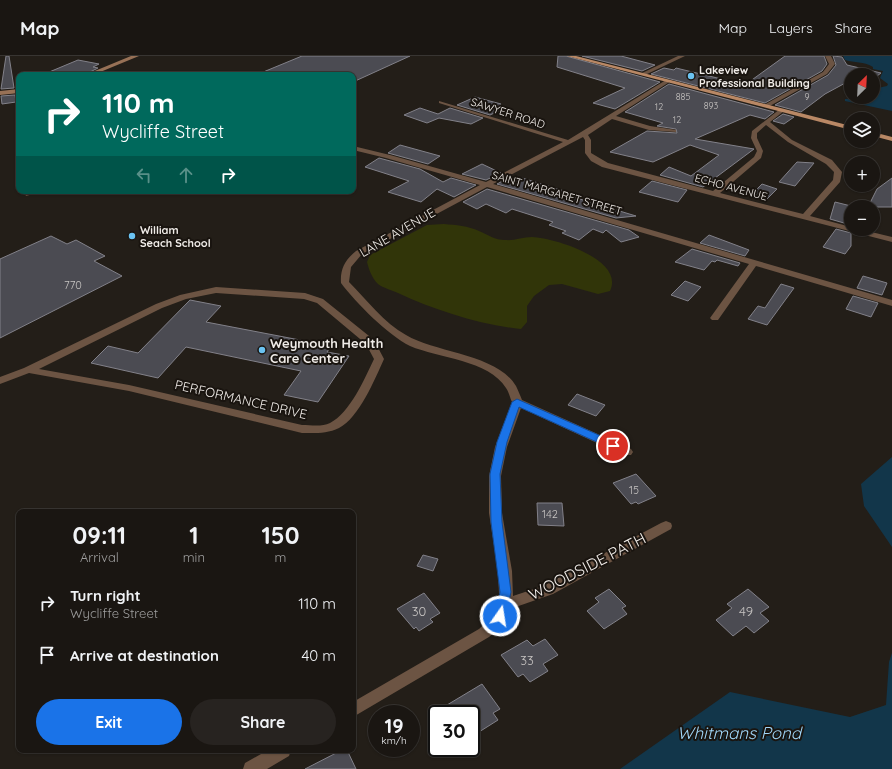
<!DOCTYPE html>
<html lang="en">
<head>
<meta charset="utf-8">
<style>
  :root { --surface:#1a1612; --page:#272320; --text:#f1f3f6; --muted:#9f9f9f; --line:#383532; --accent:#1a73e8 }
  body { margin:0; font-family:Quicksand,sans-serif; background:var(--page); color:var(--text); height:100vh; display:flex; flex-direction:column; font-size:15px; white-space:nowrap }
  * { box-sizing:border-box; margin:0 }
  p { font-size:13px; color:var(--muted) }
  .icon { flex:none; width:22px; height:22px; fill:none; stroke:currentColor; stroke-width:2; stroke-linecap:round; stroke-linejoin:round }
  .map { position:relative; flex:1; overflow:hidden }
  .side { position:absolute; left:16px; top:453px; width:340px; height:244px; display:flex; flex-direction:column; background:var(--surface); border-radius:8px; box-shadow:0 1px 3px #0004,0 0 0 1px var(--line) }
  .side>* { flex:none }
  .guide { position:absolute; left:16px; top:16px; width:340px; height:122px; border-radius:8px; box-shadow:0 1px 3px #0004,0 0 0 1px var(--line); background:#00695c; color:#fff; overflow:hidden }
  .needle { width:26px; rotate:24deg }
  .fabs { position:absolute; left:844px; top:12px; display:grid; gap:8px }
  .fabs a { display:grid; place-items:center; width:36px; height:36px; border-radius:50%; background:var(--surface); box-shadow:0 1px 3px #0004,0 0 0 1px var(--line); font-size:20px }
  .speed { position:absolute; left:368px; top:649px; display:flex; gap:8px; font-size:20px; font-weight:700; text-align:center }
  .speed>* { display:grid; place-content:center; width:52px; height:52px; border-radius:50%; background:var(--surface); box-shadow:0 1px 3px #0004,0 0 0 1px var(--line); line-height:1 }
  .speed small { font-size:10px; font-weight:400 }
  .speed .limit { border:2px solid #111; border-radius:6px; background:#fff; color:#111 }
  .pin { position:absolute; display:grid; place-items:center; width:34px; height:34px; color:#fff; margin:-17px; border:2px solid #fff; border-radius:50%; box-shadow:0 1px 4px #0007 }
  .me { position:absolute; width:44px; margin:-22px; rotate:13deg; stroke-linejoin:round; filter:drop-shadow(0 0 3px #0008) }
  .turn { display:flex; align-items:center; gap:14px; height:84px; padding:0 20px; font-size:18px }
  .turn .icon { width:52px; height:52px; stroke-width:2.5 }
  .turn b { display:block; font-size:28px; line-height:34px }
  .lanes { display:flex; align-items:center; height:38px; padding:0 20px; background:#0003; justify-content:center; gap:20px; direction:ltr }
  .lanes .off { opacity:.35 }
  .eta { display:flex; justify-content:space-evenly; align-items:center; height:68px; text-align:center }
  .eta b { font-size:24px; font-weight:800; line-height:28px }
  .primary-button { display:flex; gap:8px; margin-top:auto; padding:8px 20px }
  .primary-button a { flex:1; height:46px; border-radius:24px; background:var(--accent); color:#fff; font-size:16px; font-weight:800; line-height:46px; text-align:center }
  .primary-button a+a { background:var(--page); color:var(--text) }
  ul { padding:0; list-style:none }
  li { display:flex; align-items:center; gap:12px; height:52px; padding:0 20px }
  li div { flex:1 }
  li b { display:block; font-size:15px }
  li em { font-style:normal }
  header { display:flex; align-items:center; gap:24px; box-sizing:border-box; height:56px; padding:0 20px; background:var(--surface); border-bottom:1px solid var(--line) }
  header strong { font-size:19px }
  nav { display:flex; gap:22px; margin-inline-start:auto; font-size:14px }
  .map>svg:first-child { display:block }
  .green { fill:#313509 }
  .water { fill:#12364a }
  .building { fill:#4b4b52; stroke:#828189 }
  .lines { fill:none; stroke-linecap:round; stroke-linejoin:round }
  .minor { fill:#6c5443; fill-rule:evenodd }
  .secondary { fill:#977156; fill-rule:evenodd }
  .primary { fill:#b98865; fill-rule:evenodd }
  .route { fill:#1a73e8; stroke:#114b97 }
  .poi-dot { fill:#6bc3f2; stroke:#19140f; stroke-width:1.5 }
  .labels { text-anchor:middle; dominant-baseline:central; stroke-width:4; stroke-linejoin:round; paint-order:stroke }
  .far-number-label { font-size:9px; fill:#c7c4c2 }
  .far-poi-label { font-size:11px; font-weight:bold; fill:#f0ece8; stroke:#19140f; text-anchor:start }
  .far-street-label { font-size:11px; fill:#f0ece8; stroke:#19140f }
  .number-label { font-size:11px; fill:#c7c4c2 }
  .street-label { font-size:13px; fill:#f0ece8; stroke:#19140f }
  .poi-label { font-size:13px; font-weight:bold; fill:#f0ece8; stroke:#19140f; text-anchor:start }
  .near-number-label { font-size:13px; fill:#c7c4c2 }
  .near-street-label { font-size:16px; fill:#f0ece8; stroke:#19140f }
  .near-water-label { font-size:17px; font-style:italic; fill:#a0d6f8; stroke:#19140f }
</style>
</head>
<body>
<header>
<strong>Map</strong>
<nav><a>Map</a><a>Layers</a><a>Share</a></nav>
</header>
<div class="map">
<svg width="892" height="713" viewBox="0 0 892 713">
  <rect width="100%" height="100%" fill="#231e18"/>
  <path class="green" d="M 444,168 C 456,169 468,170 479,175 C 488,179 495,184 505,184 C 514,185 523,181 532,181 C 554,182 625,203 610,235 L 598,238 L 562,228 L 549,229 L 534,240 L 527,250 L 527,266 L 521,273 C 481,269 434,254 398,237 C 392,234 383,232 378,228 C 372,222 369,214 367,206 L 370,199 L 427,169 Z"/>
  <path class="water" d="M 843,0 L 892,0 L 892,55 L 845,45 L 845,43 L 873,41 L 873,33 L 887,30 L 888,28 L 880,22 L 883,15 L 873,13 L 873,11 C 863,5 855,7 845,4 Z
    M 892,401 L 892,491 L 864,450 L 861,428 Z
    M 892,597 L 892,713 L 620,713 L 730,636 L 850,661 L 886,649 L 889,606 Z"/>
  <path class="building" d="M 6,0 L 9,0 L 14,32 L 1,33 Z
    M 302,0 L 410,0 L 353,26 L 353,19 L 256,19 Z
    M 558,0 L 566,0 L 660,26 L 615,53 L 593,47 L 625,32 L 557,11 Z
    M 582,0 L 621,0 L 655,9 L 642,15 Z
    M 785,0 L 824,0 L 827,8 L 822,15 L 765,47 L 651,18 L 664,12 L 674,14 L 676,12 L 742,28 L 746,26 L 749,26 Z
    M 833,0 L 842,1 L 847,9 L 881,17 L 873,23 L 873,19 L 851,19 L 851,26 L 849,25 L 825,38 L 801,56 L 775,49 L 828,19 L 836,9 Z
    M 78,4 L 99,8 L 93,11 L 98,12 L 84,19 L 42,19 Z
    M 669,28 L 774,56 L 765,63 L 750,59 L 695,83 L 754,93 L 703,131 L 660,119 L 669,111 L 691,120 L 719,99 L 690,89 L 653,106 L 610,96 L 647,75 L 677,77 L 676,73 L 657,70 L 663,67 L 625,56 Z
    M 15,39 L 16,46 L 2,48 L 1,40 Z
    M 475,41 L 501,48 L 498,50 L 505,52 L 490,59 L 457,49 Z
    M 420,52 L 438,58 L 450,52 L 483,62 L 471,68 L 439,62 L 427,67 L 404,59 Z
    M 783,58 L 794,61 L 784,68 L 773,65 Z
    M 400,89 L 440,100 L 428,108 L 388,97 Z
    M 379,102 L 420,113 L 443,126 L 451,122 L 476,129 L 454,141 L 437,133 L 421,146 L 388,136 L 409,125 L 365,111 Z
    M 797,106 L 814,107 L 795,130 L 779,126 Z
    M 482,108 L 501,117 L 486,124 L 462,118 Z
    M 510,121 L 518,124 L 522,122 L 574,138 L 570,140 L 636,160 L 616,162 L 497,128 Z
    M 892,122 L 892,151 L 868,151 L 877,133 Z
    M 652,125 L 687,134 L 678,146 L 639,136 Z
    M 762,128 L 777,133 L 766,144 L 751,139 Z
    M 487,133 L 629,174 L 639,181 L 621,186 L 606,174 L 603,177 L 593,173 L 579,184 L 562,177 L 566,175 L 549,169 L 553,166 L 512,153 L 506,157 L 486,148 L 477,153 L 463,146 Z
    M 835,146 L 851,150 L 851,169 L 830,163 Z
    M 836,173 L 851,177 L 851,190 L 845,198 L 823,191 Z
    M 709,179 L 749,194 L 745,200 L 700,187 Z
    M 51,180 L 67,188 L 76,184 L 105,200 L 94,205 L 122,220 L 0,282 L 0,203 Z
    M 692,193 L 740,207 L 738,210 L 717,204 L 715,206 L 712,205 L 704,214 L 675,206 Z
    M 863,220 L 887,227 L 882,239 L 857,232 Z
    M 685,225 L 701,231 L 688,245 L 671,239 Z
    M 781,228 L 794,232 L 767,269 L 748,263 L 758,250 L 765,252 Z
    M 853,240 L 878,247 L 871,261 L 846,253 Z
    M 190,244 L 221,250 L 206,266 L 331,290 L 327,296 L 349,300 L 318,346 L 284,339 L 301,315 L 186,291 L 158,322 L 91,307 L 108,290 L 138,297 Z
    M 577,338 L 605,349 L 596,360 L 568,349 Z
    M 636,418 L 656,440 L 638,448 L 636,446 L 631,448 L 613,427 Z
    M 537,447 L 562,447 L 564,470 L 538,469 Z
    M 423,499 L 438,503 L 433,515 L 417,510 Z
    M 609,533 L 626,550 L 622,552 L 627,558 L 604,573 L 587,555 L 599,546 L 595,542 Z
    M 748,533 L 769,551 L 760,557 L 769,565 L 754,577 L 746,570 L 733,580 L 716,564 L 732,552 L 727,548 Z
    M 424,537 L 440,557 L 430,563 L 433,566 L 419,575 L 416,571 L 414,573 L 397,553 Z
    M 545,583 L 558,599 L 543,608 L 548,615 L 530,626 L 523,618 L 518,621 L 501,599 L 527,584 L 533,590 Z
    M 482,628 L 500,653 L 493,657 L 498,664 L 479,676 L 471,663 L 471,658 L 432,658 Z
    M 342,694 L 347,694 L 356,713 L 305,713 Z"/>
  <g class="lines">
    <path class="minor" d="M 678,0 L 685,0 L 645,19 L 640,18 Z
      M 825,0 L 831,0 L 835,8 L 827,18 L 768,51 L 764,51 L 764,49 L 823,16 L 829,8 Z
      M 666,24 L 671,25 L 616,60 L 650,70 L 676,74 L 676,76 L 649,74 L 612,63 L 588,79 L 591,84 L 591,97 L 608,107 L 713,135 L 754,101 L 757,95 L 751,82 L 752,75 L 780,53 L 784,53 L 784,55 L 770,66 L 792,84 L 832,104 L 842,116 L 840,126 L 810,160 L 851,171 L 851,173 L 859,173 L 892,181 L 892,186 L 602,111 L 591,105 L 585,97 L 585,84 L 583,81 L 493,128 L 892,244 L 892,250 L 756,210 L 718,264 L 712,264 L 710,262 L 749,208 L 487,131 L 362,198 L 351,211 L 349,226 C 367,244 384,267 406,279 C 436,297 497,298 516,330 C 518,334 520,339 522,344 L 631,393 L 633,396 L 631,399 L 623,399 L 521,352 L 507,391 L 501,420 L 502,457 L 512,515 L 513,540 L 543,530 L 661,467 L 666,465 L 671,467 L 672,470 L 671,473 L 553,538 L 510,553 L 503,569 L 489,581 L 353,661 L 353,646 L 479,573 L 495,558 L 499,538 L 498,515 L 489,457 L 489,420 L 495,391 L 512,346 C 510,342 509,336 506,332 C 489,304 438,302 410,290 C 388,279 356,247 341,227 C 340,213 345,204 356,195 L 480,129 L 386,102 L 353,94 L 353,90 L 390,99 L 486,126 L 563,86 L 439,47 L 439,45 L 568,84 ZM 766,69 L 788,86 L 826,108 L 834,116 L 833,124 L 803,158 L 720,137 L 761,102 L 763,95 L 757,82 L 757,77 Z
      M 19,57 L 19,68 L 16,66 L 16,59 Z
      M 24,135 L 32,135 L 33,138 L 26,140 Z
      M 216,231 L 305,237 L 323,243 L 374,284 L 384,303 C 375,323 359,362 339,372 C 327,378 314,377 302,377 L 129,335 L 29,317 L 0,328 L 0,321 L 24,312 L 156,248 L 180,239 ZM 216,237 L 304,243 L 317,247 L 366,288 L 374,303 C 365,322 350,357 330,367 C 322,371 311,369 302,369 L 129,329 L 39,313 L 162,252 L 186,243 Z
      M 268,694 L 291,694 L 289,700 L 267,713 L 243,713 L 245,707 Z"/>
    <path class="secondary" d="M 131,0 L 139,0 L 93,19 L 85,19 Z
      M 19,33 L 19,37 L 0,39 L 0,35 Z"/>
    <path class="primary" d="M 567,0 L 576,0 L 851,70 L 851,74 Z
      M 873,76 L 892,81 L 892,85 L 873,80 Z"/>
  </g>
  <path class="route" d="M 517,343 L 617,387 L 618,390 L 613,393 L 610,392 L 519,351 L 507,386 L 500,418 L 502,466 L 511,536 L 506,560 L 505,564 L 500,565 L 496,564 L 495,560 L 500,536 L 491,466 L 490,418 L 497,386 L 512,346 Z"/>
  <g class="poi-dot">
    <circle cx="691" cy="20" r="4"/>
    <circle cx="132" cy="180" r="4"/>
    <circle cx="262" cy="294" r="4"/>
  </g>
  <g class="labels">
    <g class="far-number-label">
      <text x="683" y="40">885</text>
      <text x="807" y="40">9</text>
      <text x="711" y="49">893</text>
      <text x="659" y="50">12</text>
      <text x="677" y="63">12</text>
    </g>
    <g class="far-poi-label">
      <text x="699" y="14">Lakeview<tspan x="699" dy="13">Professional Building</tspan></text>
      <text x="140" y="174">William<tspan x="140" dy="13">Seach School</tspan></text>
    </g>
    <g class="far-street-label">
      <text transform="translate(508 57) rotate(18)">SAWYER ROAD</text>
      <text transform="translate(731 131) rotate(15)">ECHO AVENUE</text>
      <text transform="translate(557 137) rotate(16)">SAINT MARGARET STREET</text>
    </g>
    <g class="number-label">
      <text x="73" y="229">770</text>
      <text x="634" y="434">15</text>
      <text x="550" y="458">142</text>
    </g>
    <g class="street-label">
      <text transform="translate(397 176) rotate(-30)">LANE AVENUE</text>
      <text transform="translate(241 343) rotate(13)">PERFORMANCE DRIVE</text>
    </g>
    <g class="poi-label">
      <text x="270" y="287">Weymouth Health<tspan x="270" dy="15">Care Center</tspan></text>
    </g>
    <g class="near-number-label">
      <text x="419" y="555">30</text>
      <text x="746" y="555">49</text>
      <text x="527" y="604">33</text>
    </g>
    <g class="near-street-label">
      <text transform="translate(587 510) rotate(-27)">WOODSIDE PATH</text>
    </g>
    <g class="near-water-label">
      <text x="739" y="676">Whitmans Pond</text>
    </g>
  </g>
</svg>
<div class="fabs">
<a><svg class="needle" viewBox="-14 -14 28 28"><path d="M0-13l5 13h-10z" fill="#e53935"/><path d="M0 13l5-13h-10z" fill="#9f9f9f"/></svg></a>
<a><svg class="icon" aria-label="layers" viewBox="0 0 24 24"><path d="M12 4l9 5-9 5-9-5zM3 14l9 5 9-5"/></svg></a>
<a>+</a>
<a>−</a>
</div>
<div class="speed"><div>19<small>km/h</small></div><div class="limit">30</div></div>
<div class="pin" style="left:613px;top:390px;background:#d93025"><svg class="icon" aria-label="arrive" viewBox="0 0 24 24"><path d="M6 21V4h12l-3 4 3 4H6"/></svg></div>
<svg class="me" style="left:500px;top:560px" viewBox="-20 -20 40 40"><circle r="17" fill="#1a73e8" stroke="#fff" stroke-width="3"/><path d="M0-11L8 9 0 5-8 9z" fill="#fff"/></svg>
<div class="guide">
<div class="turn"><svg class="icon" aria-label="right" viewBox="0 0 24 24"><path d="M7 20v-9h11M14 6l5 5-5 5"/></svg><div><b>110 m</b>Wycliffe Street</div></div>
<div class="lanes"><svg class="icon off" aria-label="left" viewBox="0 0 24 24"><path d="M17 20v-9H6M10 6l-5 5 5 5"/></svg><svg class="icon off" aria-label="ahead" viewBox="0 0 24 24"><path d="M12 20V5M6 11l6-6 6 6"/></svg><svg class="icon" aria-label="right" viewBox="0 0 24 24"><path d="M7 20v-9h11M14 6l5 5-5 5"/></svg></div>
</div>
<section class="side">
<div class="eta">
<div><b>09:11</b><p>Arrival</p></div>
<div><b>1</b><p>min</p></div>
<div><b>150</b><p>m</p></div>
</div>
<ul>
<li><svg class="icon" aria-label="right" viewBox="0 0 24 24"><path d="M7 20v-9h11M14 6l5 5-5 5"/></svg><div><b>Turn right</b><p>Wycliffe Street</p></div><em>110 m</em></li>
<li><svg class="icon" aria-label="arrive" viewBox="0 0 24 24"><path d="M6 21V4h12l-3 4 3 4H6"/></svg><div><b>Arrive at destination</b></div><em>40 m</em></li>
</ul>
<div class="primary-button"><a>Exit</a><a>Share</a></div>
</section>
</div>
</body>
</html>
